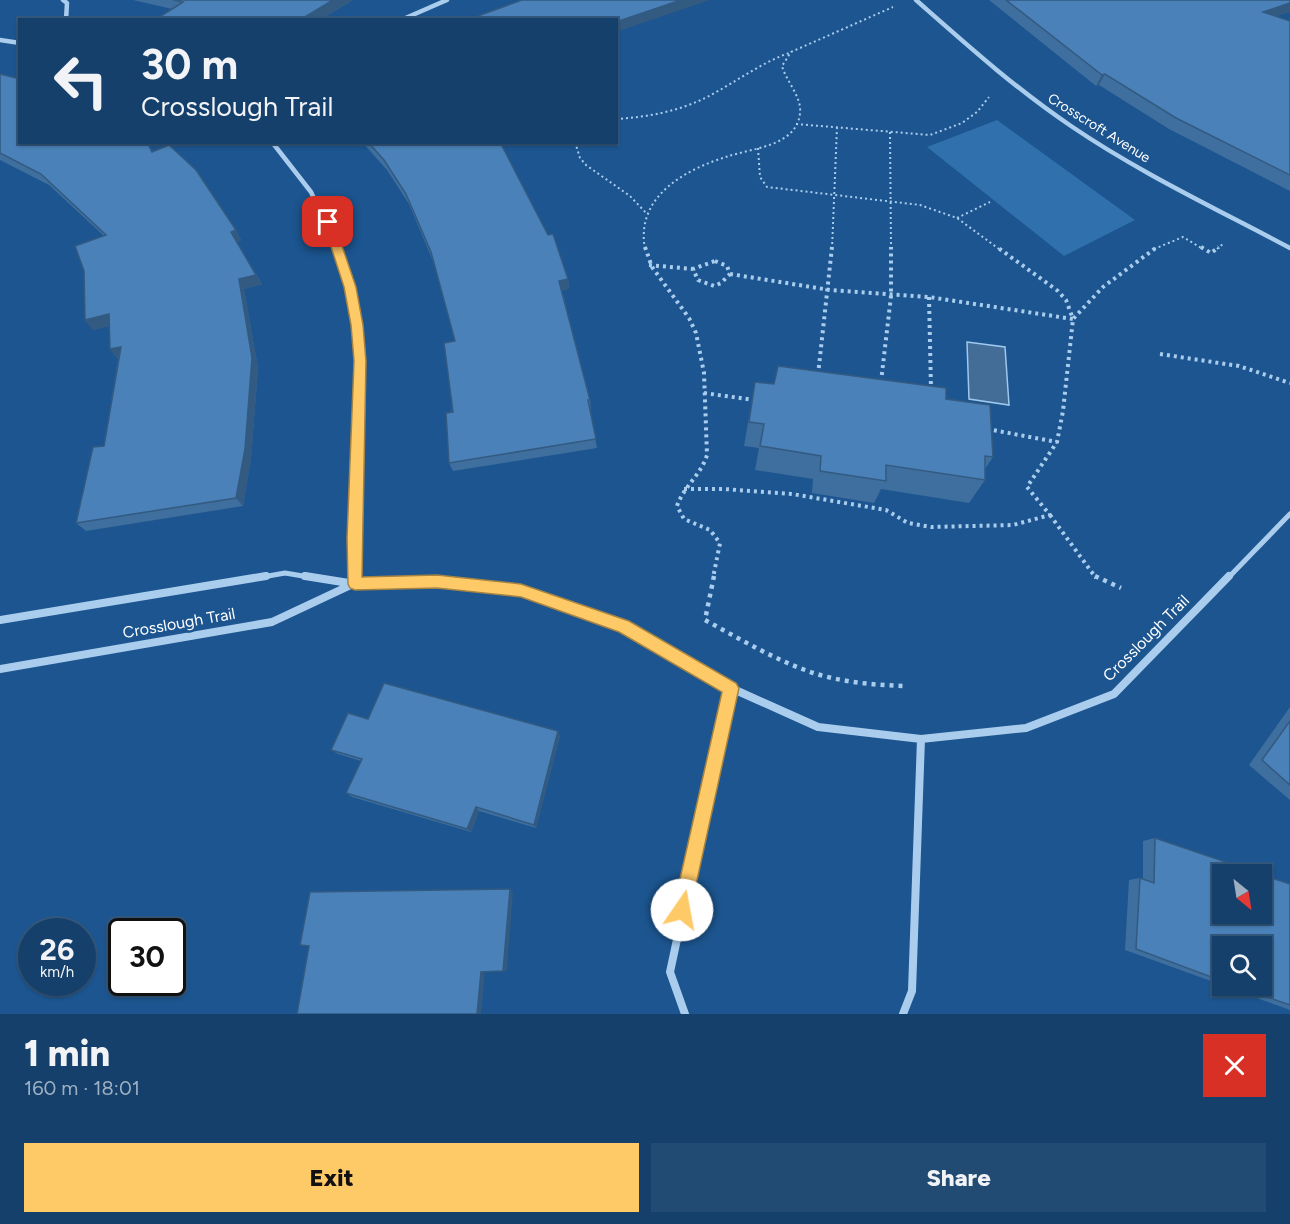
<!DOCTYPE html>
<html lang="en">
<head>
<meta charset="utf-8">
<style>
  :root { --surface:#15406b; --page:#224b73; --text:#f1f3f6; --muted:#9dafc1; --line:#34597e; --accent:#fec967 }
  body { margin:0; font-family:Figtree,sans-serif; background:var(--page); color:var(--text); height:100vh; display:flex; flex-direction:column; font-size:22px; white-space:nowrap }
  * { box-sizing:border-box; margin:0 }
  p { font-size:20px; color:var(--muted) }
  .icon { flex:none; width:33px; height:33px; fill:none; stroke:currentColor; stroke-width:2; stroke-linecap:round; stroke-linejoin:round }
  .map { position:relative; height:1014px; overflow:hidden }
  .details { display:flex; flex-direction:column; background:var(--surface); flex:1 }
  .details>* { flex:none }
  .banner { position:absolute; left:18px; top:18px; width:600px; height:126px; border-radius:0px; box-shadow:0 2px 4px #0004,0 0 0 2px var(--line); background:#15406b; color:var(--text); overflow:hidden }
  .needle { width:39px; rotate:150deg }
  .fabs { position:absolute; left:1212px; top:864px; display:grid; gap:12px }
  .fabs a { display:grid; place-items:center; width:60px; height:60px; border-radius:0px; background:var(--surface); box-shadow:0 2px 4px #0004,0 0 0 2px var(--line); font-size:30px }
  .speed { position:absolute; left:18px; top:918px; display:flex; gap:12px; font-size:30px; font-weight:700; text-align:center }
  .speed>* { display:grid; place-content:center; width:78px; height:78px; border-radius:50%; background:var(--surface); box-shadow:0 2px 4px #0004,0 0 0 2px var(--line); line-height:1 }
  .speed small { font-size:15px; font-weight:400 }
  .speed .limit { border:3px solid #111; border-radius:9px; background:#fff; color:#111 }
  .pin { position:absolute; display:grid; place-items:center; width:51px; height:51px; color:#fff; margin:-26px; border-radius:12px; box-shadow:0 3px 9px #0006 }
  .me { position:absolute; width:66px; margin:-33px; rotate:12deg; stroke-linejoin:round; filter:drop-shadow(0 0 4px #0008) }
  .turn { display:flex; align-items:center; gap:21px; height:126px; padding:0 24px; font-size:27px }
  .turn .icon { width:78px; height:78px; stroke-width:2.5 }
  .turn b { display:block; font-size:42px; line-height:51px }
  .round { display:grid; place-items:center; flex:none; width:63px; height:63px; border-radius:0px; background:var(--page) }
  .summary { display:flex; align-items:center; justify-content:space-between; height:102px; padding:0 24px }
  h1 { font-size:36px; font-weight:800; line-height:45px }
  .cta { display:flex; gap:12px; margin-top:auto; padding:12px 24px }
  .cta a { flex:1; height:69px; border-radius:0px; background:var(--accent); color:#111; font-size:24px; font-weight:800; line-height:69px; text-align:center }
  .cta a+a { background:var(--page); color:var(--text) }
  .map>svg:first-child { display:block }
  .green { fill:#2f70ad }
  .water { fill:#436c96; stroke:#9dc8f0; stroke-width:1.5 }
  .lines { fill:none; stroke-linecap:round; stroke-linejoin:round }
  .path-far2 { stroke:#aacdee; stroke-width:2; stroke-dasharray:2 3; stroke-linecap:butt }
  .path-far1 { stroke:#aacdee; stroke-width:4; stroke-dasharray:3 4; stroke-linecap:butt }
  .path { stroke:#aacdee; stroke-width:4.5; stroke-dasharray:4 5; stroke-linecap:butt }
  .street-far2 { stroke:#aacdee; stroke-width:4.5 }
  .street-far1 { stroke:#aacdee; stroke-width:5 }
  .street { stroke:#aacdee; stroke-width:8 }
  .wall { fill:#3f6f9e }
  .shaded-wall { fill:#335a81 }
  .building { fill:#4981b8; stroke:#335a81; stroke-width:1.5 }
  .route { fill:#fec967; stroke:#a58343; stroke-width:1.5 }
  .labels { text-anchor:middle; dominant-baseline:central; stroke-width:5; stroke-linejoin:round; paint-order:stroke }
  .far-street-label { font-size:14px; fill:#fff; stroke:#1c558f }
  .street-label { font-size:16px; fill:#fff; stroke:#1c558f }
</style>
</head>
<body>
<div class="map">
<svg width="1290" height="1014" viewBox="0 0 1290 1014">
  <rect width="100%" height="100%" fill="#1c558f"/>
  <path class="green" d="M 997,120 L 1135,220 L 1064,256 L 927,147 Z"/>
  <path class="water" d="M 967,342 L 1005,347 L 1009,405 L 969,399 Z"/>
  <g class="lines">
    <path class="path-far2" d="M 616,119 C 649,117 681,111 711,95 C 737,81 761,63 789,53
      M 796,124 L 930,135 L 962,123 L 977,112 L 989,97
      M 890,132 L 891,249
      M 575,142 L 580,158 L 586,165 L 630,196 L 647,214
      M 758,148 L 760,177 L 767,187 L 920,205 L 957,218 L 999,249
      M 957,218 L 990,202
      M 645,249 C 635,196 686,169 729,156 C 753,148 797,146 800,113 C 802,97 786,81 782,66 L 791,52 L 893,7
      M 832,249 L 837,127
      M 1154,249 L 1183,237 L 1203,249
      M 1217,249 L 1224,243"/>
    <path class="path-far1" d="M 645,247 L 652,267 L 689,318 L 696,333 L 704,373 L 707,455 C 701,475 684,486 677,506 L 684,519 L 710,530 L 720,543 L 713,578
      M 1201,247 L 1211,253 L 1219,247
      M 715,261 L 727,266 L 730,274 L 721,283 L 714,286 L 698,280 L 693,269 Z
      M 649,265 L 693,269
      M 730,274 L 830,290 L 929,297 L 1073,319 L 1066,300 L 1058,291 L 997,247
      M 929,297 L 931,389
      M 1160,354 L 1239,366 L 1290,383
      M 818,375 L 832,247
      M 881,382 L 891,296 L 891,247
      M 704,393 L 754,400
      M 987,429 L 1057,442
      M 684,489 L 724,489 L 792,494 L 886,510 L 908,523 L 931,527 L 1013,525 L 1050,515 L 1027,487 L 1057,442 L 1063,411 L 1073,319 L 1103,287 L 1157,247
      M 1050,515 L 1096,578"/>
    <path class="path" d="M 714,576 L 705,620 C 738,638 770,657 805,670 C 837,682 872,685 906,686
      M 1095,576 L 1121,588"/>
    <path class="street-far2" d="M 63,0 L 67,3 L 66,20
      M 916,0 C 966,44 1016,89 1071,126 C 1140,173 1217,209 1290,248
      M 401,20 L 447,0
      M 0,40 L 20,43
      M 272,142 L 311,192 L 338,249"/>
    <path class="street-far1" d="M 337,247 C 342,264 349,282 352,300 C 366,392 356,485 355,578
      M 257,578 L 285,573 L 315,578
      M 1228,578 L 1290,514"/>
    <path class="street" d="M 305,576 L 355,584 L 437,582 L 521,590 L 623,626 L 731,688 L 818,727 L 921,739 L 1026,728 L 1114,694 L 1229,576
      M 355,584 L 355,576
      M 0,620 L 266,576
      M 0,669 L 272,622 L 353,584
      M 685,1014 L 670,972 L 731,688
      M 903,1014 L 912,991 L 921,739"/>
  </g>
  <path class="wall" d="M 133,0 L 353,0 L 320,20 L 162,20 L 161,16 L 172,9 Z
    M 989,0 L 1290,0 L 1290,12 L 1276,16 L 1290,21 L 1290,191 L 1169,129 L 1099,85 L 1096,86 Z
    M 0,74 L 153,152 L 236,230 L 241,240 L 237,242 L 262,284 L 244,289 L 258,368 L 251,458 L 243,506 L 86,531 L 76,523 L 104,446 L 118,359 L 110,349 L 109,326 L 93,330 L 85,320 L 104,236 L 49,185 L 0,160 Z
    M 362,142 L 499,142 L 568,279 L 569,289 L 562,290 L 590,400 L 591,409 L 590,409 L 597,448 L 453,471 L 449,463 L 455,341 L 433,261 L 409,204 L 387,170 Z
    M 755,382 L 946,399 L 993,457 L 985,469 L 985,480 L 969,503 L 881,489 L 874,503 L 812,493 L 813,479 L 755,470 L 759,448 L 744,446 Z
    M 1290,707 L 1290,800 L 1249,765 Z
    M 368,719 L 560,736 L 536,828 L 479,811 L 471,832 L 352,797 L 346,793 L 361,761 L 338,754 L 331,750 Z
    M 1155,838 L 1290,884 L 1290,1010 L 1223,986 L 1262,986 L 1222,946 L 1222,985 L 1125,950 L 1129,880 L 1140,878 L 1143,879 L 1143,841 Z"/>
  <path class="shaded-wall" d="M 333,0 L 353,0 L 320,20 L 300,20 Z
    M 681,0 L 710,0 L 616,32 L 616,22 Z
    M 1290,3 L 1290,12 L 1256,22 L 1263,12 Z
    M 1105,74 L 1099,85 L 1096,86 L 1102,75 Z
    M 236,230 L 241,240 L 237,242 L 231,232 Z
    M 256,275 L 262,284 L 244,289 L 258,368 L 251,458 L 243,506 L 236,498 L 239,279 Z
    M 568,279 L 569,289 L 561,290 L 559,281 Z
    M 109,314 L 117,324 L 93,330 L 85,320 Z
    M 121,347 L 118,359 L 110,349 Z
    M 558,731 L 560,736 L 536,828 L 534,825 Z
    M 476,807 L 479,811 L 471,832 L 467,829 Z
    M 510,889 L 513,891 L 507,971 L 503,971 Z
    M 481,972 L 485,972 L 481,1014 L 477,1014 Z"/>
  <path class="building" d="M 173,0 L 333,0 L 300,20 L 169,20 L 161,16 L 183,2 Z
    M 522,0 L 681,0 L 616,22 L 616,20 L 478,20 L 475,17 Z
    M 1006,0 L 1290,0 L 1290,3 L 1263,12 L 1290,21 L 1290,175 L 1176,118 L 1105,74 L 1102,75 Z
    M 0,74 L 20,79 L 20,142 L 147,142 L 152,152 L 169,145 L 196,170 L 236,230 L 231,232 L 256,275 L 239,279 L 252,358 L 245,449 L 236,498 L 76,523 L 93,447 L 104,446 L 121,347 L 110,349 L 109,314 L 85,320 L 84,271 L 75,246 L 106,235 L 41,174 L 0,153 Z
    M 368,142 L 499,142 L 501,144 L 548,235 L 553,234 L 568,279 L 559,281 L 590,400 L 588,400 L 596,439 L 449,463 L 446,413 L 453,412 L 444,343 L 455,341 L 431,252 L 406,194 L 384,160 Z
    M 778,366 L 946,388 L 946,399 L 990,405 L 993,457 L 985,456 L 985,480 L 886,465 L 886,481 L 820,471 L 821,456 L 760,446 L 764,424 L 749,422 L 755,382 L 774,384 Z
    M 384,683 L 558,731 L 534,825 L 476,807 L 467,829 L 346,793 L 362,759 L 331,750 L 348,713 L 368,719 Z
    M 1290,721 L 1290,785 L 1262,760 Z
    M 1155,838 L 1261,874 L 1222,874 L 1222,914 L 1262,914 L 1262,875 L 1290,884 L 1290,1005 L 1236,986 L 1262,986 L 1262,946 L 1222,946 L 1222,981 L 1136,949 L 1140,878 L 1154,883 Z
    M 510,889 L 503,971 L 481,972 L 477,1014 L 297,1014 L 309,946 L 300,945 L 310,892 Z"/>
  <path class="route" d="M 328,218 L 334,222 L 356,287 L 363,325 L 366,361 L 362,577 L 437,575 L 521,584 L 629,621 L 736,683 L 739,688 L 689,917 L 682,919 L 676,917 L 673,910 L 722,692 L 619,632 L 521,597 L 437,588 L 355,590 L 350,588 L 348,584 L 347,538 L 354,361 L 351,325 L 344,287 L 323,222 Z"/>
  <g class="labels">
    <g class="far-street-label">
      <text transform="translate(1099 128) rotate(32)">Crosscroft Avenue</text>
    </g>
    <g class="street-label">
      <text transform="translate(179 623) rotate(-10)">Crosslough Trail</text>
      <text transform="translate(1146 638) rotate(-45)">Crosslough Trail</text>
    </g>
  </g>
</svg>
<div class="fabs">
<a><svg class="needle" viewBox="-14 -14 28 28"><path d="M0-13l5 13h-10z" fill="#e53935"/><path d="M0 13l5-13h-10z" fill="#9dafc1"/></svg></a>
<a><svg class="icon" aria-label="search" viewBox="0 0 24 24"><circle cx="10" cy="10" r="6"/><path d="M15 15l6 6"/></svg></a>
</div>
<div class="speed"><div>26<small>km/h</small></div><div class="limit">30</div></div>
<div class="pin" style="left:328px;top:222px;background:#d93025"><svg class="icon" aria-label="arrive" viewBox="0 0 24 24"><path d="M6 21V4h12l-3 4 3 4H6"/></svg></div>
<svg class="me" style="left:682px;top:910px" viewBox="-20 -20 40 40"><circle r="19" fill="#fff"/><path d="M0-13L10 11 0 6-10 11z" fill="#fec967"/></svg>
<div class="banner">
<div class="turn"><svg class="icon" aria-label="left" viewBox="0 0 24 24"><path d="M17 20v-9H6M10 6l-5 5 5 5"/></svg><div><b>30 m</b>Crosslough Trail</div></div>
</div>
</div>
<section class="details">
<div class="summary"><div><h1>1 min</h1><p>160 m · 18:01</p></div><a class="round" style="background:#d93025;color:#fff"><svg class="icon" aria-label="close" viewBox="0 0 24 24"><path d="M6 6l12 12M18 6L6 18"/></svg></a></div>
<div class="cta"><a>Exit</a><a>Share</a></div>
</section>
</body>
</html>
